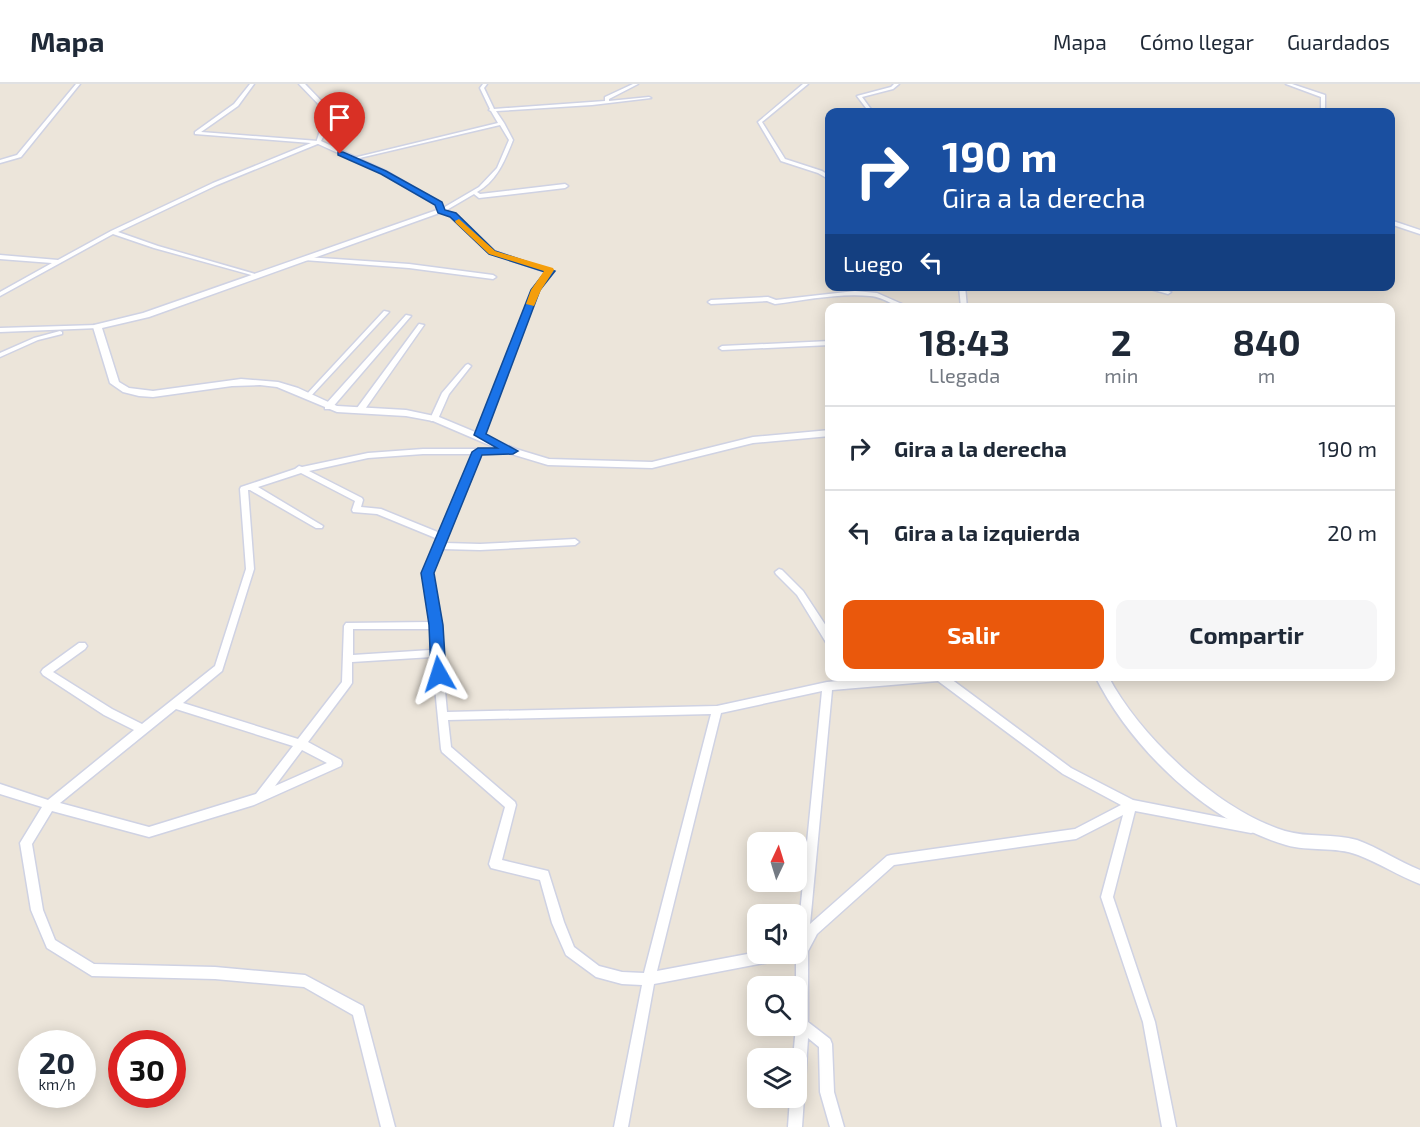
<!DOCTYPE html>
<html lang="es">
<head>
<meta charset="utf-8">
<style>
  :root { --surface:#fff; --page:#f6f6f7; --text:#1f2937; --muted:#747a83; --line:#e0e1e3; --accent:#ea580c }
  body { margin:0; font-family:"Exo 2",sans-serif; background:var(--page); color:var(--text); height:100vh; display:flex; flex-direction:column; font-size:22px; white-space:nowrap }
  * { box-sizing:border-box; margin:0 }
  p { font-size:20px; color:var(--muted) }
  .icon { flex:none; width:33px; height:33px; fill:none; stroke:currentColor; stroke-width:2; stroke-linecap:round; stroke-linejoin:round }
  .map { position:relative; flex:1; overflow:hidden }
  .details { position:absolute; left:825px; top:219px; width:570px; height:378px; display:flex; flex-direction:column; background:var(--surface); border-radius:12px; box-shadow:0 3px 15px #0003 }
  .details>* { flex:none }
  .top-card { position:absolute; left:825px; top:24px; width:570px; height:183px; border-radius:12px; box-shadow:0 3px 15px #0003; background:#1a4fa0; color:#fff; overflow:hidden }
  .needle { width:39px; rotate:4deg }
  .fabs { position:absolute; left:747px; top:748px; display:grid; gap:12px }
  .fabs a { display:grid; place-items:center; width:60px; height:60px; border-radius:12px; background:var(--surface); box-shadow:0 3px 15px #0003; font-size:30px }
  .speed { position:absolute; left:18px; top:946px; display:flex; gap:12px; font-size:30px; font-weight:700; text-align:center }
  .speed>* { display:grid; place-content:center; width:78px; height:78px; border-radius:50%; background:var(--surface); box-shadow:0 3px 15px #0003; line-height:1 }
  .speed small { font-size:15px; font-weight:400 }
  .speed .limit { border:9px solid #d22; background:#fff; color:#111 }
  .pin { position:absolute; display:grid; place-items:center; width:51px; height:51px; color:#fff; margin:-62px -26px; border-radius:50% 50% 50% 0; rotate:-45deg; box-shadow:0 0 6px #0007 }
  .pin .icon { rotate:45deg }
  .me { position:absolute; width:66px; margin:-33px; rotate:354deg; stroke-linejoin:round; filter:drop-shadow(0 0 4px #0008) }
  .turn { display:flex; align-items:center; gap:21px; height:126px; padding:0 18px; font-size:27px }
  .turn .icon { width:78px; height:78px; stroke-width:2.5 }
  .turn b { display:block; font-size:42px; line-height:51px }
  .then { display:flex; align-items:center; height:57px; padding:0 18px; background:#0003; gap:12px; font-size:22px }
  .eta { display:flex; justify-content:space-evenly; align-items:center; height:102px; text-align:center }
  .eta b { font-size:36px; font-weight:700; line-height:42px }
  .primary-button { display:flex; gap:12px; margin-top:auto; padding:12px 18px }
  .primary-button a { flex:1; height:69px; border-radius:12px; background:var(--accent); color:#fff; font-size:24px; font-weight:700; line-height:69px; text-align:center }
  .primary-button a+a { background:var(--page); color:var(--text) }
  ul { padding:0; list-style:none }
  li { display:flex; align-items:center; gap:18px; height:84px; padding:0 18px; border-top:2px solid var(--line) }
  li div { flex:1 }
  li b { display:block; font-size:22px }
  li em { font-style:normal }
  header { display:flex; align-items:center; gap:36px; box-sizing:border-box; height:84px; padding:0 30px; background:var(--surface); border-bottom:2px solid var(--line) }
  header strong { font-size:28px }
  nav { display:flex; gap:33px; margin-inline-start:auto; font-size:21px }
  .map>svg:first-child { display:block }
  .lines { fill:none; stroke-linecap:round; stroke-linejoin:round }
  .minor-casing { stroke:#cfd2e3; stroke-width:3 }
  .tertiary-casing { stroke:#cfd2e3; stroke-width:3 }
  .minor { fill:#fff; fill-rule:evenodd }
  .tertiary { fill:#fff; fill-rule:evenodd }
  .route { fill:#1a73e8; stroke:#114b97; stroke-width:1.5 }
  .slow { fill:#f59e0b }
</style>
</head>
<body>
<header>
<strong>Mapa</strong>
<nav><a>Mapa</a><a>Cómo llegar</a><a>Guardados</a></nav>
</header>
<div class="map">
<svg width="1420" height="1043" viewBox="0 0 1420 1043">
  <rect width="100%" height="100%" fill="#ece5da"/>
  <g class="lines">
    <defs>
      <path id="minor" d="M 76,0 L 80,0 L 21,73 L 0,79 L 0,76 L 17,71 Z
        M 250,0 L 254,0 L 238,22 L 201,48 L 318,57 L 320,57 L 320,59 L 217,101 L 118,148 L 158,162 L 259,191 L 259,193 L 154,164 L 113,150 L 0,212 L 0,208 L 52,179 L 0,175 L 0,171 L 58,176 L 111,147 L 213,99 L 311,59 L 195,50 L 195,48 L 234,20 Z
        M 483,0 L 487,0 L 484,4 L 494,25 L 605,17 L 605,13 L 633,0 L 638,0 L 609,15 L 609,17 L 649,13 L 651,14 L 592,21 L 496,27 L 504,39 L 513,56 C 505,76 497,97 477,108 L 480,110 L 565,100 L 568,102 L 565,104 L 479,114 L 474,110 L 445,127 L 455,130 L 494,167 L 553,187 L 539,206 L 484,351 L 480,353 L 476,351 L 533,206 L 546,188 L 490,169 L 451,132 L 438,127 L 479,103 L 497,84 L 509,56 L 500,41 L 351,76 L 349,75 L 498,39 L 491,27 L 489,26 L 490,25 L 480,4 Z
        M 803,0 L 808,0 L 762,38 L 785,75 L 822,87 L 830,92 L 830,96 L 818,89 L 781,77 L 758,38 Z
        M 894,0 L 899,0 L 893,5 L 862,13 L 873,28 L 869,28 L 857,12 L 891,3 Z
        M 1286,0 L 1292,0 L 1325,11 L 1325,28 L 1321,28 L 1321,13 Z
        M 1390,136 L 1420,146 L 1420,150 L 1390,140 Z
        M 306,173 L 409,180 L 493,191 L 496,193 L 493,195 L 409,184 L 304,176 L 304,174 Z
        M 959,202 L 965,202 L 967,224 L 961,224 Z
        M 1140,202 L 1153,202 L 1171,208 L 1168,210 Z
        M 855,207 L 877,209 L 911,224 C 894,224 885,213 870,212 C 839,209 806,216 775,220 L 767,217 L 711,220 L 708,218 L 711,216 L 768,213 L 776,216 Z
        M 384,227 L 389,228 L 310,313 L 306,313 L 306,311 Z
        M 406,231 L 411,232 L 331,325 L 325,325 L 325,321 Z
        M 419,240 L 424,241 L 363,328 L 357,328 L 357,324 Z
        M 97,241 L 99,242 L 99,244 L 0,248 L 0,244 Z
        M 60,247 L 62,248 L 62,250 L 38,256 L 0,273 L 0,269 L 34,254 Z
        M 830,257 L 830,261 L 722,266 L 719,264 L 722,262 Z
        M 468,280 L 471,282 L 449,310 L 438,335 L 434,337 L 431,337 L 430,335 L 442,309 L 466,281 Z
        M 423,365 L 512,365 L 516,367 L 512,369 L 481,370 L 445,459 L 480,460 L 575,455 L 579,458 L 575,461 L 480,466 L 442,465 L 432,489 L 441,541 L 441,564 L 447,628 L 717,622 L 827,598 L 897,592 L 947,592 L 1071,684 L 1133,716 L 1255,740 L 1257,744 L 1255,748 L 1251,749 L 1135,727 L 1113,813 L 1155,938 L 1176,1043 L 1162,1043 L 1143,938 L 1101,813 L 1123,731 L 1076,755 L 894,781 L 817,850 L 808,867 L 808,938 L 830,955 L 832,960 L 834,1008 L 844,1043 L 830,1043 L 820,1008 L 819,963 L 808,954 L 802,1043 L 788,1043 L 790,1014 L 796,1014 L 796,975 L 793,975 L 796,942 L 796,873 L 791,870 L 796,870 L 822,607 L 721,629 L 657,887 L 758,868 L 758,870 L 786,870 L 784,874 L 780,876 L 654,900 L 628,1043 L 614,1043 L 642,901 L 622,900 L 596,893 L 566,871 L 552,839 L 540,796 L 491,784 L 489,780 L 505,723 L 442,668 L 441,665 L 432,573 L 352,578 L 352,599 L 350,602 L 308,658 L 341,676 L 342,679 L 341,682 L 254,721 L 149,753 L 52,727 L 32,760 L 43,826 L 55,856 L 94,880 L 215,883 L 305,891 L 363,922 L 395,1043 L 381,1043 L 353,931 L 304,903 L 215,895 L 92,892 L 47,864 L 31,826 L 20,759 L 42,723 L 0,710 L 0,700 L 48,716 L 134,646 L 104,631 L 43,591 L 41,588 L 43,585 L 79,559 L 85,559 L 87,562 L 85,565 L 53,588 L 112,625 L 142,640 L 215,582 L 246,485 L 240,405 L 241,403 L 295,385 L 299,382 L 302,383 L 368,369 ZM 423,370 L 474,370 L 440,449 L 381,425 L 361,423 L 363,416 L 362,414 L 309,387 L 368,374 ZM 301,389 L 355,417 L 352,426 L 353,428 L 377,430 L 438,455 L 424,489 L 431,538 L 346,539 L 344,542 L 342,598 L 298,655 L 183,619 L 222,587 L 254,485 L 248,406 L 250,406 L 316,444 L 322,444 L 323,442 L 258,403 ZM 353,545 L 431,545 L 431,566 L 353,571 ZM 938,597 L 1063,690 L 1121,721 L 1075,745 L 891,771 L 887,772 L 810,840 L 832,606 ZM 176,625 L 293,662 L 256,710 L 149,743 L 60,719 ZM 711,630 L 644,889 L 622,888 L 599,882 L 574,863 L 564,838 L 548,787 L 502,776 L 516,721 L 515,718 L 451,663 L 448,636 ZM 302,666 L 327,679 L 275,702 Z
        M 779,485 L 782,486 L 803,507 L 830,548 L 830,560 L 827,560 L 797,511 L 776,490 L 775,488 Z"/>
      <path id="tertiary" d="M 299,0 L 305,0 L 332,28 L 330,39 L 321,57 L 386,87 L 441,119 L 445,127 L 149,233 L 102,244 L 119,298 L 129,304 L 153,307 L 241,295 L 278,298 L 298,304 L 337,322 L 406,326 L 439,333 L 516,365 L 549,375 L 652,378 L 753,353 L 830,346 L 830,352 L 753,359 L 652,384 L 548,381 L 508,369 L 433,337 L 406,332 L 337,328 L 277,303 L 260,301 L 232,302 L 153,313 L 139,312 L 123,308 L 110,299 L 93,243 L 94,241 L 143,229 L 437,126 L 436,121 L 382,89 L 316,59 L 326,28 Z
        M 1095,592 L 1108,592 C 1140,653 1218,726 1285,747 C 1308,754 1334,749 1357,756 C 1379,764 1398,777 1420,786 L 1420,800 C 1399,792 1379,779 1358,771 C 1335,762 1309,768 1286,761 C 1207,738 1131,664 1095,592 Z"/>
    </defs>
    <use href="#minor" class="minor-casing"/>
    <use href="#tertiary" class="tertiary-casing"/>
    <use href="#minor" class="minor"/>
    <use href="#tertiary" class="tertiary"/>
  </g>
  <path class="route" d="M 338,68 L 343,68 L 386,87 L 442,118 L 445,126 L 456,129 L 495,167 L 555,187 L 540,206 L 486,350 L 518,367 L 513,370 L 482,371 L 434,489 L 443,541 L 446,590 L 444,594 L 434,594 L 431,590 L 429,541 L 421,489 L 472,368 L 478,364 L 497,364 L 474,351 L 531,206 L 545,188 L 489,170 L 450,133 L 438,129 L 435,121 L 381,90 L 338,71 Z"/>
  <path class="slow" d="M 459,135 L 495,167 L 553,184 L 554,186 L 541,206 L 534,222 L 526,220 L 531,206 L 544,187 L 489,170 L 456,139 L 455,137 Z"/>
</svg>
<div class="fabs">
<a><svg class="needle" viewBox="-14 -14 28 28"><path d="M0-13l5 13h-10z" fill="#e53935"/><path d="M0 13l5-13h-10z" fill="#747a83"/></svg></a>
<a><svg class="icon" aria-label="sound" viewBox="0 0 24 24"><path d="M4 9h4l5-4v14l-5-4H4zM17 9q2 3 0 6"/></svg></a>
<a><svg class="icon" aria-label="search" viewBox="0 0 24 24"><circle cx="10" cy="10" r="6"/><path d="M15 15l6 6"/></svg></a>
<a><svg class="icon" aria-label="layers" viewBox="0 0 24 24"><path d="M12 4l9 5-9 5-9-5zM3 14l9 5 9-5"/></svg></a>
</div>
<div class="speed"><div>20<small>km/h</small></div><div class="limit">30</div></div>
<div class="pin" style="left:340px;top:70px;background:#d93025"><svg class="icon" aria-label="arrive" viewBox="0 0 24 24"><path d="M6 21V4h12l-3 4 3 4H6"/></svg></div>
<svg class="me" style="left:439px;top:590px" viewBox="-20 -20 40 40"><path d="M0-17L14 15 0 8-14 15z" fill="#1a73e8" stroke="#fff" stroke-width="4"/></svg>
<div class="top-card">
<div class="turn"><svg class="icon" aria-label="right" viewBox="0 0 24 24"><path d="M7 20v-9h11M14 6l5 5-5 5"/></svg><div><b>190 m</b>Gira a la derecha</div></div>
<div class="then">Luego<svg class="icon" aria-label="left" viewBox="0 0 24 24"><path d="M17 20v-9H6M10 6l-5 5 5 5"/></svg></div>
</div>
<section class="details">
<div class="eta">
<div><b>18:43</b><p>Llegada</p></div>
<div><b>2</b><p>min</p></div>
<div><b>840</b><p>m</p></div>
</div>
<ul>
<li><svg class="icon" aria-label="right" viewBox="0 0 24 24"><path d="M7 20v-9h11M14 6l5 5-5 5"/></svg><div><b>Gira a la derecha</b></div><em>190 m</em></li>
<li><svg class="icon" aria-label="left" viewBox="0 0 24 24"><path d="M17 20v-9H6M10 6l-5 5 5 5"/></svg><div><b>Gira a la izquierda</b></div><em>20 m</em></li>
</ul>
<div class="primary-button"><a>Salir</a><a>Compartir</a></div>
</section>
</div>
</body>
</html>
